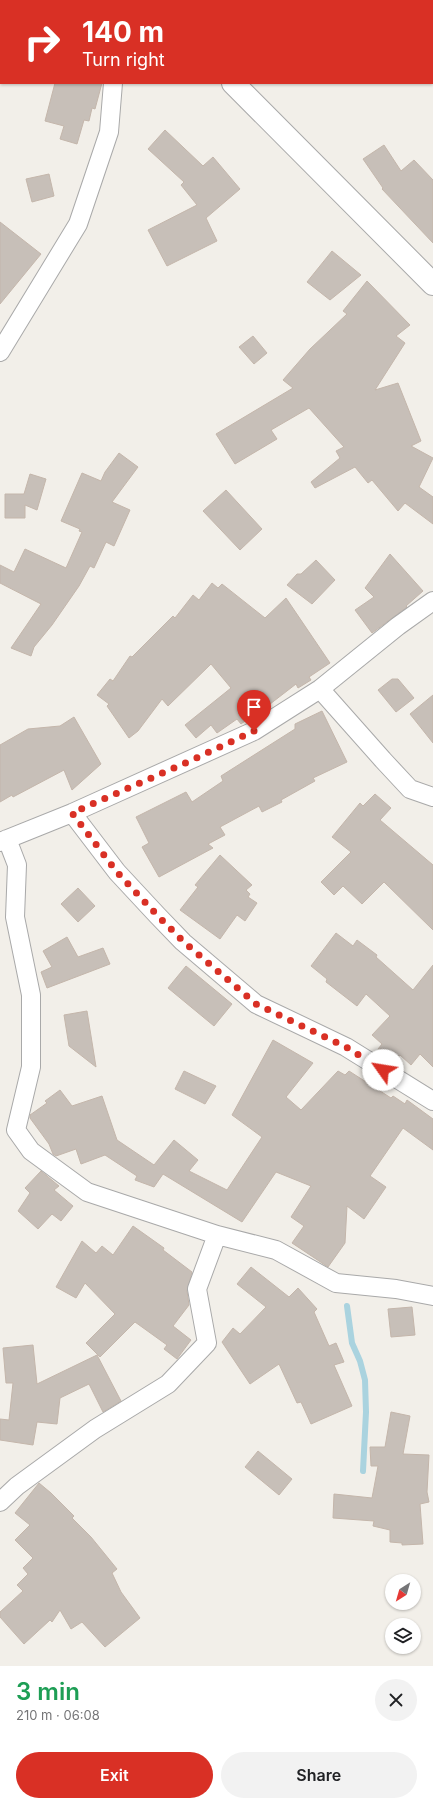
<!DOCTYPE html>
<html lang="en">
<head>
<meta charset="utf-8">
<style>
  :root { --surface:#fff; --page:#f2f2f2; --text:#202124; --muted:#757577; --accent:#d93025 }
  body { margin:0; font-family:Inter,sans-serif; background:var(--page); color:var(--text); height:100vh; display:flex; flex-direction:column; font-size:15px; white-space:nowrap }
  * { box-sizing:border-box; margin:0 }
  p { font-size:13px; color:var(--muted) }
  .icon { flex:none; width:22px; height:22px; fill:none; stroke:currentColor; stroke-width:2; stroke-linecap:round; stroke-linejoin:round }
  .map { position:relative; height:1666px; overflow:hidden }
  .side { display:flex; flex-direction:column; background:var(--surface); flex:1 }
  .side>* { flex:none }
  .hud { position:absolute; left:0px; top:0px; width:433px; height:84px; box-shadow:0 1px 3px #0004; background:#d93025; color:#fff; overflow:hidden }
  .needle { width:26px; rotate:217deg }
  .fabs { position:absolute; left:385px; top:1574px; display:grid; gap:8px }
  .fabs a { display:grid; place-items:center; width:36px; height:36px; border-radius:50%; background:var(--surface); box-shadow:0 1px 3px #0004; font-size:20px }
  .pin { position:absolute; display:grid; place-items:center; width:34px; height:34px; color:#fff; margin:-41px -17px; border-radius:50% 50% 50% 0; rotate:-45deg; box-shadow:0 0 4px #0007 }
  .pin .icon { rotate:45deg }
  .me { position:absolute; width:44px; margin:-22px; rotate:302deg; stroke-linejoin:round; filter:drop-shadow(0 0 3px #0008) }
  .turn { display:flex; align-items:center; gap:14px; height:84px; padding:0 16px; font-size:18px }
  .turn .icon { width:52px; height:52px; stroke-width:2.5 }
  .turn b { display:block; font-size:28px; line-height:34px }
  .round { display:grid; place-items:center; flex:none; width:42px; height:42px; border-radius:21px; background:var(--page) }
  .headline { display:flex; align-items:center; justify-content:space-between; height:68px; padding:0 16px }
  h1 { font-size:24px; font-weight:600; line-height:30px; color:#1e9e55 }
  .primary-button { display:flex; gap:8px; margin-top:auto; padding:8px 16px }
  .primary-button a { flex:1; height:46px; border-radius:24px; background:var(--accent); color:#fff; font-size:16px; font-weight:600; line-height:46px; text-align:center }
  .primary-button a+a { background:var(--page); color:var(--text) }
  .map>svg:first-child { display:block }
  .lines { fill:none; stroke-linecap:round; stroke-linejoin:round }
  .stream { stroke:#aad3df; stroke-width:6 }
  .building { fill:#c7bfb8; stroke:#c4b6ab }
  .minor-casing { stroke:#a9a9a9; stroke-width:20 }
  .tertiary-casing { stroke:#a9a9a9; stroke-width:24 }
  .minor { stroke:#fff; stroke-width:18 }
  .tertiary { stroke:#fff; stroke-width:22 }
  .route { stroke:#d93025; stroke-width:7; stroke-dasharray:0 12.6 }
</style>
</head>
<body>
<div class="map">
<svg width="433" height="1666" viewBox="0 0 433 1666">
  <rect width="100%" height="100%" fill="#f2efe9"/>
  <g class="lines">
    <path class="stream" d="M 347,1306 L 352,1343 L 360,1361 L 365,1380 L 366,1412 L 363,1471"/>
  </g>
  <path class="building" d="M 55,83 L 102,83 L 95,109 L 92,108 L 89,121 L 84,120 L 77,144 L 60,139 L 64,126 L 45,121 Z
    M 165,130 L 203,166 L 213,157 L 240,189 L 206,218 L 217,241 L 167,266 L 148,230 L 197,205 L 181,185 L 184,182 L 148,149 Z
    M 384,145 L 401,171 L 414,160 L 433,180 L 433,243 L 382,189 L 383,188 L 363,159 Z
    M 49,174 L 54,196 L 32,202 L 26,179 Z
    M 0,222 L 41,254 L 0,304 Z
    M 332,251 L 361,275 L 330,300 L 307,282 Z
    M 367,281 L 410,325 L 396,336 L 405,343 L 375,390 L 398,383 L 421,441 L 411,446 L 433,458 L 419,487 L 433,497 L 433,524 L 405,503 L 398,511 L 372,480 L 368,483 L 355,467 L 315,488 L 311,482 L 340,458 L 336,451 L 344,447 L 309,408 L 271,430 L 277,439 L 235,464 L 216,434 L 293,388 L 283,380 L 310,349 L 347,314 L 343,311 Z
    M 253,336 L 267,353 L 254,364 L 239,347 Z
    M 119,453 L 138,467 L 112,502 L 130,510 L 114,546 L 106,542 L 94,568 L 90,566 L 79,586 L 52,625 L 34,647 L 31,656 L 11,648 L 41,604 L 0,583 L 0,565 L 14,572 L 25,549 L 66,568 L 82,532 L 79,531 L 80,529 L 61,521 L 82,473 L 101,481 L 105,472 Z
    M 30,474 L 46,479 L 37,510 L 25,505 L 25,518 L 5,518 L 5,494 L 24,494 Z
    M 226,490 L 262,529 L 240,550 L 203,511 Z
    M 390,554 L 423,591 L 406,606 L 407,607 L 372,633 L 355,610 L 374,597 L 365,588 Z
    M 316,560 L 335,580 L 312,604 L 287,585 L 297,574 L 301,574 Z
    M 212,583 L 218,588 L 222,584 L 265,618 L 286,598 L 330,663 L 309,677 L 311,680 L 298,688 L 296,684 L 261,711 L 260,710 L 241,724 L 237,719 L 217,733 L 211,725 L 196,738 L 185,725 L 231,688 L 211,664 L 168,706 L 162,699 L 138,731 L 129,738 L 107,706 L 109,704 L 97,695 L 110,679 L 113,681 L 130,656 L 132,657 L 173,616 L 175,618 L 193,595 L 199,600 Z
    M 392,679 L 398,679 L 414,698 L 396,712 L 378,690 Z
    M 433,695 L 433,743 L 410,714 Z
    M 322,711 L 347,762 L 313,778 L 315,781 L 281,800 L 282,802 L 262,812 L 259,806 L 220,827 L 225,835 L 208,844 L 213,848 L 159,877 L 142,847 L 149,843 L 136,817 L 186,792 L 192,802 L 223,781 L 221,776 L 295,729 L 295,724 Z
    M 74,717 L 101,764 L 72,790 L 64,770 L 13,797 L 12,795 L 0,802 L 0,745 L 28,729 L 60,726 Z
    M 375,794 L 391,808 L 380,820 L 433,865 L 433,930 L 384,882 L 362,904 L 343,886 L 334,895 L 321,882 L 351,852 L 332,837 L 360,803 L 363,806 Z
    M 220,855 L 252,885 L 246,890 L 250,894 L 248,897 L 257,903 L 245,921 L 237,915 L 220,939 L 180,910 L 198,887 L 195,885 Z
    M 78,888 L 95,906 L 78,922 L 61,904 Z
    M 336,933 L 353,946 L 357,940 L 377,955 L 376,957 L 413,990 L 433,965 L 433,1067 L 420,1054 L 411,1065 L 400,1055 L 395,1062 L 378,1049 L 382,1044 L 372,1035 L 390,1016 L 366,994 L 357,1006 L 326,982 L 327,979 L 311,966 Z
    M 67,937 L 78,957 L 103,948 L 110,964 L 47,988 L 41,972 L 52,967 L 43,951 Z
    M 186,966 L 232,1004 L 214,1026 L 168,988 Z
    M 87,1011 L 96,1067 L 69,1046 L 64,1015 Z
    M 273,1040 L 313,1063 L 286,1097 L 301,1110 L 338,1071 L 345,1075 L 349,1071 L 391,1098 L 393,1096 L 405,1104 L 407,1100 L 433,1119 L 433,1150 L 403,1128 L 370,1176 L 386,1187 L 364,1219 L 347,1206 L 345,1243 L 328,1267 L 292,1243 L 304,1226 L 291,1217 L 311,1186 L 276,1172 L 242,1222 L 163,1174 L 154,1187 L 135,1180 L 137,1176 L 105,1155 L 81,1164 L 76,1149 L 56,1156 L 53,1154 L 49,1144 L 30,1118 L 30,1115 L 47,1103 L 45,1101 L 60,1090 L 72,1106 L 102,1096 L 117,1140 L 154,1165 L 174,1140 L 198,1160 L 189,1171 L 227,1190 L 262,1137 L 232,1115 Z
    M 184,1071 L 216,1086 L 205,1104 L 175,1089 Z
    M 41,1171 L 59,1186 L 54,1190 L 73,1206 L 61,1221 L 52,1214 L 38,1229 L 18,1211 L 30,1193 L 25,1188 Z
    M 133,1226 L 164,1248 L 163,1250 L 192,1272 L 187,1291 L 189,1305 L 173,1326 L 191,1340 L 177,1359 L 164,1349 L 167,1345 L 135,1322 L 100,1357 L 86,1343 L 115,1314 L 85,1283 L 76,1298 L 56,1287 L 82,1241 L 96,1253 L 102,1246 L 113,1255 Z
    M 251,1267 L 289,1297 L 298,1288 L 317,1309 L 314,1312 L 329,1346 L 336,1343 L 344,1362 L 334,1365 L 352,1406 L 311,1424 L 301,1402 L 297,1403 L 279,1364 L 250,1384 L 222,1342 L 233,1328 L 240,1334 L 266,1307 L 237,1284 Z
    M 412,1307 L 415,1335 L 391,1337 L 388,1309 Z
    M 33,1345 L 37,1384 L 97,1355 L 121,1401 L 103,1412 L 89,1384 L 60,1398 L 57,1424 L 37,1422 L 33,1445 L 0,1440 L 0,1419 L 9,1420 L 13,1383 L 6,1383 L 3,1348 Z
    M 391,1412 L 410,1416 L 403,1454 L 429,1455 L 427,1492 L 429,1502 L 420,1504 L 423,1544 L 402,1545 L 402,1543 L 390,1542 L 390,1530 L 373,1526 L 374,1521 L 333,1518 L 334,1494 L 372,1498 L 378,1466 L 371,1466 L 370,1447 L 385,1447 Z
    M 258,1451 L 292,1479 L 279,1495 L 245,1467 Z
    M 39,1483 L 51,1493 L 74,1516 L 72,1518 L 91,1537 L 117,1569 L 112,1573 L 121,1592 L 140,1618 L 105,1647 L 82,1622 L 71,1629 L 60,1610 L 52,1622 L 50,1620 L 24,1644 L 0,1617 L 0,1612 L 23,1591 L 17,1585 L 28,1574 L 23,1568 L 33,1558 L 15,1540 L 30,1525 L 15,1513 Z"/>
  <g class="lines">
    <defs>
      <path id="minor" d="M 205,1 L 205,0
        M 0,352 L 78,224 L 109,132 L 113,83
        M 320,689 L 383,760 L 410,789 L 433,797
        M 72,813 L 117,872 L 157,915 L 183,942 L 256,1004 L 346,1047 L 433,1101
        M 0,842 L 72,813 L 254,731 L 320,689 L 398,626 L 433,601
        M 217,1235 L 276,1250 L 336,1283 L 396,1289 L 433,1296
        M 0,1502 L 17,1486 L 95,1429 L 168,1384 L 207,1343 L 197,1289 L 217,1235 L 87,1192 L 31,1151 L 16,1130 L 31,1067 L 31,995 L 15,917 L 17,865 L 7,839"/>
      <path id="tertiary" d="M 0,18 L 1,18
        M 233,83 L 433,284"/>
    </defs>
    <use href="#minor" class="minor-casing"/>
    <use href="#tertiary" class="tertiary-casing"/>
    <use href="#minor" class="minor"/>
    <use href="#tertiary" class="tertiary"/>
  </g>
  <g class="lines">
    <path class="route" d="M 254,731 L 192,760 L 72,813 L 117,872 L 157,915 L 184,942 L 256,1004 L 346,1047 L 383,1070"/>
  </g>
</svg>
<div class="fabs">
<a><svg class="needle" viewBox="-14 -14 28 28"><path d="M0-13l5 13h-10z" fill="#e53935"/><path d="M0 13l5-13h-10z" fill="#757577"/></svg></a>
<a><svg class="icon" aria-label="layers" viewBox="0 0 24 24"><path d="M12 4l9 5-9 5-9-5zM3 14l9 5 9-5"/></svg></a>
</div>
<div class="pin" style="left:254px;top:731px;background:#d93025"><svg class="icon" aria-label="arrive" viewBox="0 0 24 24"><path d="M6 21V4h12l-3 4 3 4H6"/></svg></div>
<svg class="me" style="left:383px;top:1070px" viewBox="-20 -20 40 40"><circle r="19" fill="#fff"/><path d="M0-13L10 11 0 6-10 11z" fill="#d93025"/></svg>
<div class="hud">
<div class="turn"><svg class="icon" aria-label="right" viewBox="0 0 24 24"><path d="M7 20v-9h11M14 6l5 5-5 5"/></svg><div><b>140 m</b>Turn right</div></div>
</div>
</div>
<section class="side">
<div class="headline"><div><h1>3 min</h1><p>210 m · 06:08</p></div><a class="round"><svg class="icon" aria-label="close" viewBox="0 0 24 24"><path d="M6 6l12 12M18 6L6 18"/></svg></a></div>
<div class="primary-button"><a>Exit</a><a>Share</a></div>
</section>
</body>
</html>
